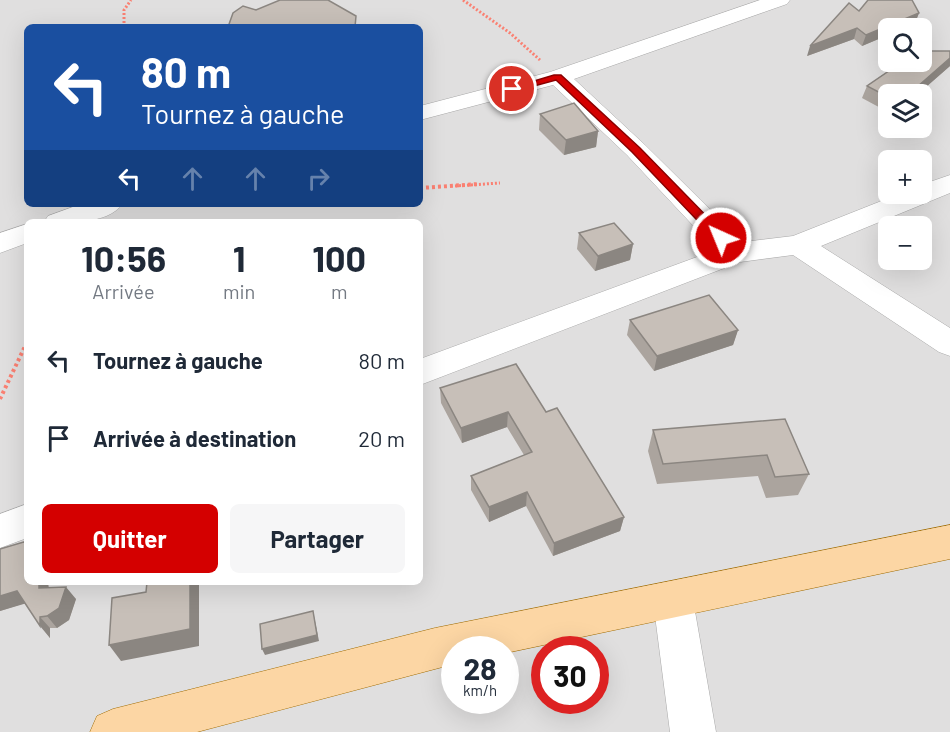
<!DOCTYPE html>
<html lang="fr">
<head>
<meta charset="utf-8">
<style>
  :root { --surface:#fff; --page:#f6f6f7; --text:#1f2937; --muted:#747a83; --accent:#d40000 }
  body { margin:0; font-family:Barlow,sans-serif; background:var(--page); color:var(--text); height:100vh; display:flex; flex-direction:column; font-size:22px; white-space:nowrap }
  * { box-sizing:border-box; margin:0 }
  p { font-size:20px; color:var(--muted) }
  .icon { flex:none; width:33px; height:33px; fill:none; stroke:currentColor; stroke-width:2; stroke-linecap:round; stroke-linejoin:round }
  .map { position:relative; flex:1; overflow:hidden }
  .details { position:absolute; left:24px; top:219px; width:399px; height:366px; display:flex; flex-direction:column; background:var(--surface); border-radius:9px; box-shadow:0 6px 24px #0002 }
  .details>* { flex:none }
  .hud { position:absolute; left:24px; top:24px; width:399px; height:183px; border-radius:9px; box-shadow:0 6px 24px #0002; background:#1a4fa0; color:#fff; overflow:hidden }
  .controls { position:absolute; left:878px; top:18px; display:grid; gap:12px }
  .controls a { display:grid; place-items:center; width:54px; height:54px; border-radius:9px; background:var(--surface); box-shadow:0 6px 24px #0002; font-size:30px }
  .speed { position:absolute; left:441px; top:636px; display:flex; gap:12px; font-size:30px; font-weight:700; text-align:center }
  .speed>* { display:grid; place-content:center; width:78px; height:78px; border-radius:50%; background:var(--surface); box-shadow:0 6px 24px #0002; line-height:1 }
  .speed small { font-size:15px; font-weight:400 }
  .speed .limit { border:9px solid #d22; background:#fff; color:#111 }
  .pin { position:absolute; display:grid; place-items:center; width:51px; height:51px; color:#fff; margin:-26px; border:3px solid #fff; border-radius:50%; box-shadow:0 2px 6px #0007 }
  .me { position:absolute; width:66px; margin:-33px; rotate:316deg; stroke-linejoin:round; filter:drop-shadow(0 0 4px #0008) }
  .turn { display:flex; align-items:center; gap:21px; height:126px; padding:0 18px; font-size:27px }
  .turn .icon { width:78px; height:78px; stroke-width:2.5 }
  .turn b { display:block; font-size:42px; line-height:51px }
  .lanes { display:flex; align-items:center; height:57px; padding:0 18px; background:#0003; justify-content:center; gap:30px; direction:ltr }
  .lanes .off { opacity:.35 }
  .eta { display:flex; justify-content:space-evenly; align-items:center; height:102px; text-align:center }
  .eta b { font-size:36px; font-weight:700; line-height:42px }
  .primary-button { display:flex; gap:12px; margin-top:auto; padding:12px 18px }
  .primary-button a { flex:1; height:69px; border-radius:9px; background:var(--accent); color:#fff; font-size:24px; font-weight:700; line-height:69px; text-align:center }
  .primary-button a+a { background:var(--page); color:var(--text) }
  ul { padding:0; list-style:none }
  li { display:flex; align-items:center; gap:18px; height:78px; padding:0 18px }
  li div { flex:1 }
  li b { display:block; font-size:22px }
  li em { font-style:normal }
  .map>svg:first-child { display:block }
  .residential { fill:#e0dfdf; fill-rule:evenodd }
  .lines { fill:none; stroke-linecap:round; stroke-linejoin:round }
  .minor-casing { stroke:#a9a9a9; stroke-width:1 }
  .major-casing { stroke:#a06b00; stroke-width:1 }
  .path-far1 { stroke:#fa8072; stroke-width:3; stroke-dasharray:2 2; stroke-linecap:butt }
  .path { stroke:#fa8072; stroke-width:4; stroke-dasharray:3 3; stroke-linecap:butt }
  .minor { fill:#fff; fill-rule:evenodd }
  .major { fill:#fcd6a4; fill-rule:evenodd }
  .wall { fill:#aba49e }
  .shaded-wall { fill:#8b8681 }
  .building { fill:#c7bfb8; stroke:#8b8681; stroke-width:1.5 }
  .route { fill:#d40000; stroke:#8a0000; stroke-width:1.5 }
</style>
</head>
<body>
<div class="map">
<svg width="950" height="732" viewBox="0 0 950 732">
  <rect width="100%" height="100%" fill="#f2efe9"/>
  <path class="residential" d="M 0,0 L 950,0 L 950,732 L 0,732 ZM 27,27 L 420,27 L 420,204 L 27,204 ZM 888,28 L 921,28 L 921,62 L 888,62 ZM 888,94 L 921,94 L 921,128 L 888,128 ZM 888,160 L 921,160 L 921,194 L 888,194 ZM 27,222 L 420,222 L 420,582 L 27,582 ZM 888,226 L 921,226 L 921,260 L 888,260 ZM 454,650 L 506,650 L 506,700 L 454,700 ZM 544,650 L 596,650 L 596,700 L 544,700 Z"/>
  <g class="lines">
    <defs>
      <path id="minor" d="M 760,0 L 790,0 L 787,4 L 574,79 L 645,145 L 743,242 L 793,236 L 899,194 L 921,194 L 921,185 L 950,175 L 950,193 L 821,246 L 950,328 L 950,356 L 939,352 L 793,255 L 740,262 L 420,385 L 420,359 L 716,250 L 627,155 L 553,85 L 420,120 L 420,106 L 550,72 Z
        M 81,204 L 122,204 C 108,225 66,222 44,222 L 48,216 Z
        M 27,224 L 27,243 L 0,253 L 0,233 Z
        M 27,504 L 27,538 L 0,548 L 0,514 Z
        M 673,581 L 687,587 L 693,600 L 716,732 L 670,732 L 653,600 L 659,587 Z"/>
      <path id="major" d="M 950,525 L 950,559 L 506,653 L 506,650 L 454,650 L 454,664 L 197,732 L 90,732 L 97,716 L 113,709 L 435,628 Z"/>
    </defs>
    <use href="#minor" class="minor-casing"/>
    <use href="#major" class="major-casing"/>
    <path class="path-far1" d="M 463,0 L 510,33 L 540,60
      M 124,27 L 124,10 L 131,0
      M 455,186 L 500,183"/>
    <path class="path" d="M 420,188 L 479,184
      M 0,399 L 27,342"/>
    <use href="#minor" class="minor"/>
    <use href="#major" class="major"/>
  </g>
  <path class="wall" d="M 859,11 L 919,13 L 915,23 L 888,28 L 888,35 L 862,46 L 854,39 L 807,56 Z
    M 888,52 L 888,62 L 921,62 L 950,66 L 918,94 L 888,94 L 888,112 L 862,98 L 867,86 L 891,69 L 884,63 Z
    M 540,114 L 598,131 L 596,147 L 564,155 L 539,130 Z
    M 579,233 L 633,244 L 630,260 L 595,271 L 577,249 Z
    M 630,320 L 738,330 L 733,345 L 654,371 L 627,335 Z
    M 440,388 L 546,412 L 624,517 L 620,531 L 553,556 L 526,506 L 489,522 L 471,490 L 471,476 L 524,455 L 507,427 L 462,443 L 441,403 Z
    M 785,419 L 809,474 L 798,495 L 766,498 L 758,476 L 657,484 L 648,451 L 653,430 Z
    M 0,549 L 48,582 L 49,588 L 76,599 L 69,620 L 57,628 L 50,628 L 50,638 L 25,603 L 0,611 Z"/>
  <path class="shaded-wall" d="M 919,13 L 915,23 L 903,28 L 888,28 L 888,35 L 862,46 L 866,35 Z
    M 857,28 L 854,39 L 807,56 L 810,46 Z
    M 950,58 L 950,66 L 918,94 L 909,94 Z
    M 598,131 L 596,147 L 564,155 L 566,140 Z
    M 633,244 L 630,260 L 595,271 L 598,256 Z
    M 738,330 L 733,345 L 654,371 L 657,356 Z
    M 508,412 L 507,427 L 462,443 L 461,428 Z
    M 527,492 L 526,506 L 489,522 L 489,507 Z
    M 624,517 L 620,531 L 553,556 L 554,543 Z
    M 39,582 L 48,582 L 49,600 L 39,588 Z
    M 190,582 L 199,582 L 199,646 L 121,661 L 109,645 Z
    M 66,587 L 76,599 L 69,620 L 57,628 L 47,616 Z
    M 17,591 L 27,603 L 0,611 L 0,596 Z
    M 313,611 L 319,641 L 265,655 L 262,649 Z
    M 40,617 L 50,628 L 50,638 L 40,626 Z"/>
  <path class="building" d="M 280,0 L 328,0 L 356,16 L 355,27 L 228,27 L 233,13 L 243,6 L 256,10 Z
    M 868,0 L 912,0 L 919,13 L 866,35 L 857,28 L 810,46 L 849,3 L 859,11 Z
    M 921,51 L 950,51 L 950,58 L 909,94 L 888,94 L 888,97 L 867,86 L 902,62 L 921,62 Z
    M 574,103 L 598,131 L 566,140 L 540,114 Z
    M 614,223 L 633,244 L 598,256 L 579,233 Z
    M 709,295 L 738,330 L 657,356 L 630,320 Z
    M 516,364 L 546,412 L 557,408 L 624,517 L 554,543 L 527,492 L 489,507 L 471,476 L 532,452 L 508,412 L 461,428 L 440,388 Z
    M 785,419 L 809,474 L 775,477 L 767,455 L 663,464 L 653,430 Z
    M 27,541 L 27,582 L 39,582 L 39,588 L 66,587 L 59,608 L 47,616 L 40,617 L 40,626 L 17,591 L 0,596 L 0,549 Z
    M 147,582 L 190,582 L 190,629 L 109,645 L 112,598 L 146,592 Z
    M 313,611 L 317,635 L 262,649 L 260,624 Z"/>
  <path class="route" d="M 554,75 L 561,75 L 640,148 L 726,236 L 726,241 L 717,241 L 632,152 L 556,80 L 512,92 L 507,89 Z"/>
</svg>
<div class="controls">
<a><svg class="icon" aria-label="search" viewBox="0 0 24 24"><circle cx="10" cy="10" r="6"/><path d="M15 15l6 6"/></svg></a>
<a><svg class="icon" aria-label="layers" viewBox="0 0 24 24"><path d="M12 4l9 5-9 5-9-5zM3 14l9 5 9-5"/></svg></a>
<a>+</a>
<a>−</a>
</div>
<div class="speed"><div>28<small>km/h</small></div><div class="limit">30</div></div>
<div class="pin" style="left:512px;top:89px;background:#d93025"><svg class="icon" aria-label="arrive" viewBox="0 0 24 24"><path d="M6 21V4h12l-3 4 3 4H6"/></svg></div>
<svg class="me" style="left:721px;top:238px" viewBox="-20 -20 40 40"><circle r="17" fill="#d40000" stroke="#fff" stroke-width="3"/><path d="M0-11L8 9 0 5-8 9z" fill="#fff"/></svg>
<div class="hud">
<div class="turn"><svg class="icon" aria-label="left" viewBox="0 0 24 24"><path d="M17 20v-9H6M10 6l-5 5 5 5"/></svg><div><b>80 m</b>Tournez à gauche</div></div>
<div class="lanes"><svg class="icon" aria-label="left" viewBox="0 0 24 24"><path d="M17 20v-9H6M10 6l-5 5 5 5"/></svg><svg class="icon off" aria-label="ahead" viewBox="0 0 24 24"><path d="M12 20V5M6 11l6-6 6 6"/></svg><svg class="icon off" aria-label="ahead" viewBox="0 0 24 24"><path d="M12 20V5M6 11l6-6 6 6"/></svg><svg class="icon off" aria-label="right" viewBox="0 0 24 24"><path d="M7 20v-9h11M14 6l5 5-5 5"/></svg></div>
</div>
<section class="details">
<div class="eta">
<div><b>10:56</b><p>Arrivée</p></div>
<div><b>1</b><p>min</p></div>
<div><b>100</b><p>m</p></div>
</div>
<ul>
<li><svg class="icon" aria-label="left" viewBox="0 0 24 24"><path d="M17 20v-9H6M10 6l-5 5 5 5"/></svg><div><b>Tournez à gauche</b></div><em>80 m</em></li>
<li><svg class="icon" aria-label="arrive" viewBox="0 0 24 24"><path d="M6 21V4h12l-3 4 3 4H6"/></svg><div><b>Arrivée à destination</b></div><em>20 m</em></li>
</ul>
<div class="primary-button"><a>Quitter</a><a>Partager</a></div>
</section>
</div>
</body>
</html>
